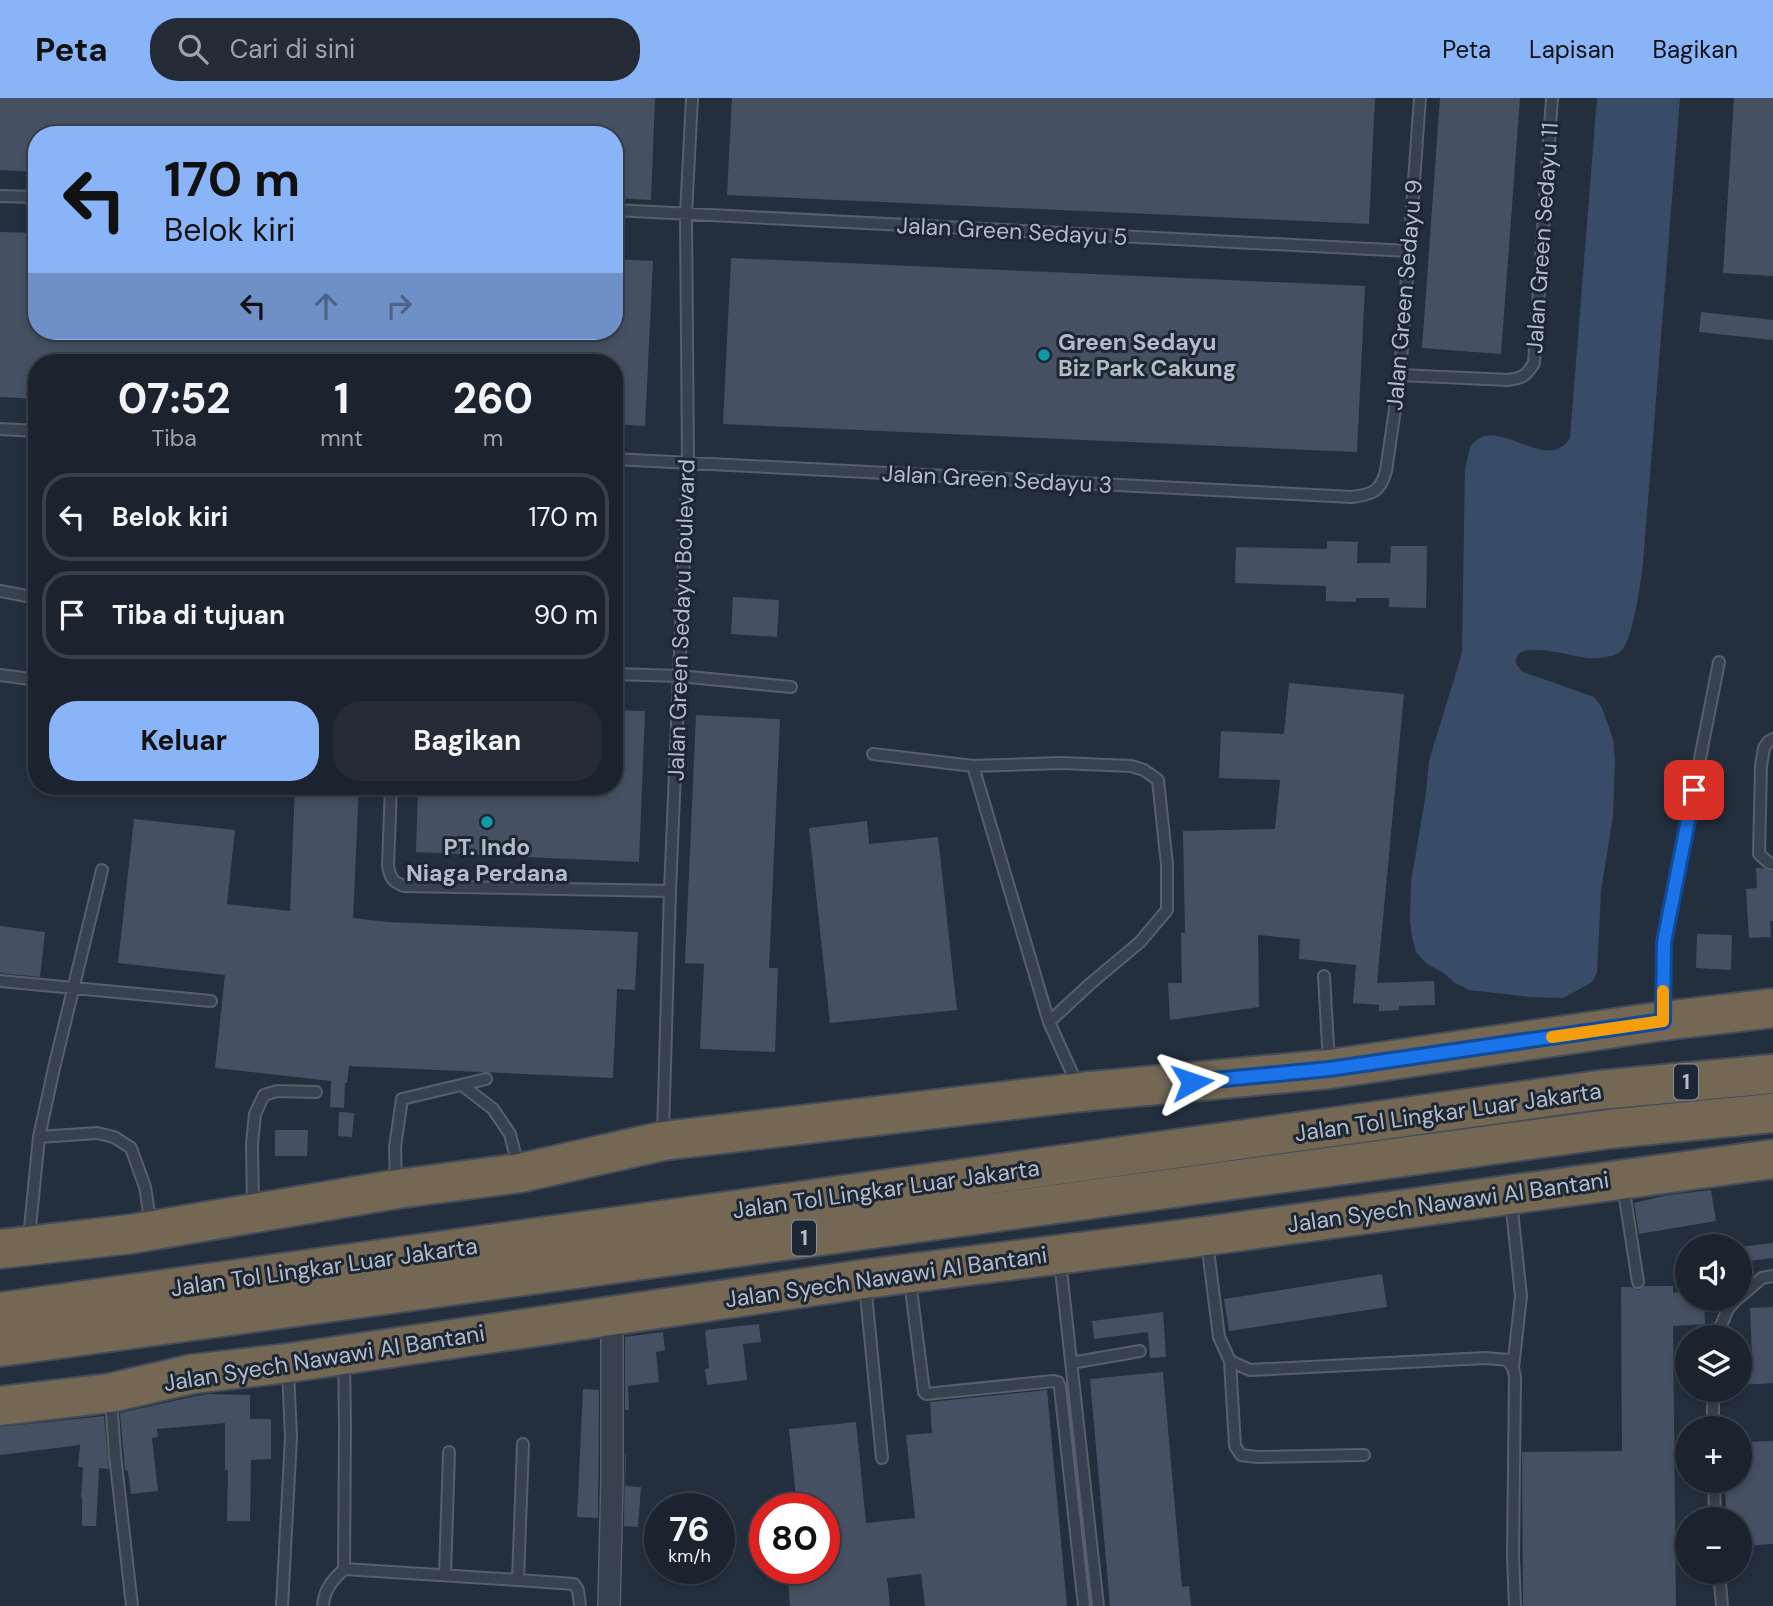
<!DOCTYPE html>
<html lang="id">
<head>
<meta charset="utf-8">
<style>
  :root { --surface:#1b232e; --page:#242b36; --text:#f1f3f6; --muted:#a0a4aa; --line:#39404a; --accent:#8ab4f8 }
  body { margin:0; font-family:"DM Sans",sans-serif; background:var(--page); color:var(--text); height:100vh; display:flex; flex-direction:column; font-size:26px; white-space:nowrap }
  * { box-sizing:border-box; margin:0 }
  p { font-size:23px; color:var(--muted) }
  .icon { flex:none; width:38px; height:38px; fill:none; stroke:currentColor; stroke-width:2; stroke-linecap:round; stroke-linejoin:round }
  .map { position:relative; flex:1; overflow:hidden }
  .panel { position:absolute; left:28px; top:256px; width:595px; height:441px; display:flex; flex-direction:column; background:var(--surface); border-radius:28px; box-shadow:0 4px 10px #0003,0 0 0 2px var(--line) }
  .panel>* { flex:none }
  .guide { position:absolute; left:28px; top:28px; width:595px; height:214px; border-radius:28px; box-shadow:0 4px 10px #0003,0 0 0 2px var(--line); background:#8ab4f8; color:#111; overflow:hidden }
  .buttons { position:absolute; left:1675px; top:1136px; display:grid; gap:14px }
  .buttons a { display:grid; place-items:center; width:77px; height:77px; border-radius:50%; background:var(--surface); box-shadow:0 4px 10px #0003,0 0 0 2px var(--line); font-size:35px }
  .speed { position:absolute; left:644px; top:1395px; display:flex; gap:14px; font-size:35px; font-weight:700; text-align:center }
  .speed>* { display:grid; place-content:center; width:91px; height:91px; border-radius:50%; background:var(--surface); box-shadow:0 4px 10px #0003,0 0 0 2px var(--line); line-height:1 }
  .speed small { font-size:18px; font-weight:400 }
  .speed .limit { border:10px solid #d22; background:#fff; color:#111 }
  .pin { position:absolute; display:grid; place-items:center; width:60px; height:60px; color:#fff; margin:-30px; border-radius:14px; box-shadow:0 4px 10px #0006 }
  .me { position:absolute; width:77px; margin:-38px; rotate:85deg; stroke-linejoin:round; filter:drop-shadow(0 0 5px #0008) }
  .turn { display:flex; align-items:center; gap:24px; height:147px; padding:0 21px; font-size:32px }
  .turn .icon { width:91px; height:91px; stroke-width:2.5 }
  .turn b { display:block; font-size:49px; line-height:60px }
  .lanes { display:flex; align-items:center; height:66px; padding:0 21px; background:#0003; justify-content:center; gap:35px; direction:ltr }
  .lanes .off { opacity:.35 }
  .eta { display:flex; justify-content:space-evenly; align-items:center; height:119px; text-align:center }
  .eta b { font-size:42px; font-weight:700; line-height:49px }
  .button { display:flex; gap:14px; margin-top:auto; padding:14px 21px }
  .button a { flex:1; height:80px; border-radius:28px; background:var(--accent); color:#111; font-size:28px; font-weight:700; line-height:80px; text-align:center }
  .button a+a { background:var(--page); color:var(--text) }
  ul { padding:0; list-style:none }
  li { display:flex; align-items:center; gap:21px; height:88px; margin:0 14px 10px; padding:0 7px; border:4px solid var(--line); border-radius:28px }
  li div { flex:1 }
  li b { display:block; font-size:26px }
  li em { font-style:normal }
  header { display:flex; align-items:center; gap:42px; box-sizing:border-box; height:98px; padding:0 35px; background:var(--accent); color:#111 }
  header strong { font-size:33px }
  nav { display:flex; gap:38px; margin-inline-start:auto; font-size:24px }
  .search { width:490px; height:63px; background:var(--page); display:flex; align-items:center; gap:18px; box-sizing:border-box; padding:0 24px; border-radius:28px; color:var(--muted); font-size:26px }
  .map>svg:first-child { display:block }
  .water { fill:#394c67 }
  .building { fill:#455162 }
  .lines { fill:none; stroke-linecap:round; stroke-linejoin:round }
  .lane-casing { stroke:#565f6c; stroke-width:14 }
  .street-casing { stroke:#565f6c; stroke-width:24 }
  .highway-casing { stroke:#434c59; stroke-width:42 }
  .lane { stroke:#38414e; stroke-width:10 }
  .street { stroke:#38414e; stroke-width:21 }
  .highway { stroke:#746855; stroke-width:38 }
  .route-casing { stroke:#114b97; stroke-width:18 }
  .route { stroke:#1a73e8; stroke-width:12 }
  .slow { stroke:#f59e0b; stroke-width:12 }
  .culture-dot { fill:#0f9aa8; stroke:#1d2633; stroke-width:2.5 }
  .labels { text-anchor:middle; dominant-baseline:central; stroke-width:6; stroke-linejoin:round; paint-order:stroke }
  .shield { fill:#1d2633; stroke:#878f9c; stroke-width:2 }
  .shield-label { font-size:21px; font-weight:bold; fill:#b4bcc9 }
  .street-label { font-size:23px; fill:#b4bcc9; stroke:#1d2633 }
  .poi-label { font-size:23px; font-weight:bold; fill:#b4bcc9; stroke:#1d2633; text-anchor:start }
</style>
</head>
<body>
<header>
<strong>Peta</strong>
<div class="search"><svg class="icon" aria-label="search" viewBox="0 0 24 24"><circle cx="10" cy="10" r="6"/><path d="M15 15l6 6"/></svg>Cari di sini</div>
<nav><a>Peta</a><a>Lapisan</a><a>Bagikan</a></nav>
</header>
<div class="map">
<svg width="1773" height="1508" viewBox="0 0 1773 1508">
  <rect width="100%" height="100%" fill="#242f3e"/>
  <path class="water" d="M 1597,0 L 1680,0 L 1643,465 C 1641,482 1633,544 1620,554 C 1611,560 1599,560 1588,560 C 1576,560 1520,541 1516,561 C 1515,567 1519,570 1523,574 L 1594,599 L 1602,610 L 1613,641 L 1615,662 L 1613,718 L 1601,793 L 1597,874 L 1594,881 L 1589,886 L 1563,900 L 1531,899 L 1469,892 L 1455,885 L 1445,876 L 1426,865 L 1416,854 L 1412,840 L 1410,823 L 1411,784 L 1426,695 L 1429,663 L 1462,555 L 1465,370 L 1471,347 C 1475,344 1480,339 1484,338 C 1514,332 1550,372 1570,340 Z"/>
  <path class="building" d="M 0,0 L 655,0 L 651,102 L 614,100 L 614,37 L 37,37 L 37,74 L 0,72 Z
    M 732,0 L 1375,0 L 1369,126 L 727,97 Z
    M 1440,0 L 1520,0 L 1501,256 L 1422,250 Z
    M 1734,0 L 1773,0 L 1773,178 L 1723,175 Z
    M 0,134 L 37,135 L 37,233 L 614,233 L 614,161 L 653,163 L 645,328 L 614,326 L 614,264 L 37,264 L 37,301 L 0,299 Z
    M 731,160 L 1365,188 L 1357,354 L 723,326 Z
    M 1701,214 L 1773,222 L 1773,242 L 1699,234 Z
    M 1327,443 L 1358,444 L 1357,465 L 1390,465 L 1391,448 L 1427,448 L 1426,510 L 1389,509 L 1389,500 L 1356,500 L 1356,504 L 1326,503 L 1326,488 L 1235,485 L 1236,449 L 1327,451 Z
    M 733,499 L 779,502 L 777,539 L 731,536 Z
    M 1289,585 L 1404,596 L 1377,885 L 1434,883 L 1435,907 L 1399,908 L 1399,912 L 1379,913 L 1379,907 L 1353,905 L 1356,867 L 1299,861 L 1300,841 L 1258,837 L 1259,909 L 1170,922 L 1168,885 L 1182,885 L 1181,835 L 1185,835 L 1183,733 L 1275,731 L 1280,682 L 1219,680 L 1221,633 L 1284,636 Z
    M 614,612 L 645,613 L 639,764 L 416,754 L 418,688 L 614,688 Z
    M 696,617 L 780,621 L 769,870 L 778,870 L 775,954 L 700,951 L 704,866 L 685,865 Z
    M 295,688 L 359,688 L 353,820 L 388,824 L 638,834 L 635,892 L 617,891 L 613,980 L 349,968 L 347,985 L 345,985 L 344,1010 L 330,1009 L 331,983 L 215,970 L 225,877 L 118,865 L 134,721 L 235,732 L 227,806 L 290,813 Z
    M 867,723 L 869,746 L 938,739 L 957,912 L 830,925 L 809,730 Z
    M 1756,770 L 1762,770 L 1773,774 L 1773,823 L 1770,823 L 1771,839 L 1749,840 L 1746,791 L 1757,790 Z
    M 0,828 L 45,834 L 40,879 L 0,875 Z
    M 1697,836 L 1732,837 L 1731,872 L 1696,870 Z
    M 339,1014 L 354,1015 L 352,1039 L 338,1038 Z
    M 275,1032 L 308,1032 L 307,1058 L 275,1058 Z
    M 1711,1092 L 1716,1123 L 1639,1136 L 1634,1105 L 1668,1097 Z
    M 1773,1145 L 1773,1160 L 1740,1164 L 1740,1149 Z
    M 1382,1176 L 1387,1209 L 1229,1233 L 1224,1201 Z
    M 1644,1188 L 1673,1188 L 1673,1195 L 1687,1194 L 1687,1200 L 1704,1200 L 1705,1226 L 1673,1228 L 1676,1508 L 1523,1508 L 1522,1354 L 1622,1353 L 1621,1189 L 1632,1189 L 1639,1192 Z
    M 1773,1209 L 1773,1285 L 1740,1287 L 1740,1256 L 1752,1256 L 1750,1210 Z
    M 1163,1214 L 1166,1259 L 1150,1260 L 1148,1234 L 1094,1241 L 1092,1223 Z
    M 759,1226 L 761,1244 L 743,1246 L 747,1282 L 707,1287 L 705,1271 L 709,1270 L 705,1232 Z
    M 663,1234 L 665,1252 L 656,1254 L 659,1284 L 628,1288 L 629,1312 L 625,1312 L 625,1239 Z
    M 1163,1274 L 1182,1489 L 1189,1488 L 1191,1508 L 1110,1508 L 1090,1281 Z
    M 583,1291 L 599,1292 L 598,1420 L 577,1419 Z
    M 1047,1292 L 1067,1508 L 925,1508 L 921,1476 L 887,1480 L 890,1508 L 790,1508 L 787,1470 L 824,1470 L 824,1410 L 797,1410 L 789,1331 L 856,1324 L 866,1425 L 915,1420 L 906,1337 L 932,1335 L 930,1304 Z
    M 209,1296 L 250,1297 L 250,1321 L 271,1321 L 271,1361 L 251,1362 L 250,1423 L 227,1423 L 228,1372 L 225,1372 L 225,1325 L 157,1331 L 158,1339 L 152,1340 L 158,1393 L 131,1396 L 128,1373 L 125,1372 L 120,1315 L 196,1298 Z
    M 104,1318 L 109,1371 L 99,1370 L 96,1428 L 82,1428 L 82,1399 L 81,1399 L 83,1369 L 78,1369 L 80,1347 L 0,1357 L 0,1329 Z
    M 1773,1343 L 1773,1446 L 1740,1448 L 1740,1421 L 1727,1421 L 1724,1382 L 1740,1382 L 1740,1344 Z
    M 625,1357 L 626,1357 L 625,1388 L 641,1389 L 638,1429 L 624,1428 Z"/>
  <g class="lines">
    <defs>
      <path id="lane" d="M 0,98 L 37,99
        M 614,112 L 1409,153
        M 1400,277 L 1508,282 C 1523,280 1526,278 1534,265 L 1552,0
        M 0,331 L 37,333
        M 614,361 L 1352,399 C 1373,396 1380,394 1386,373 L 1400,277 L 1420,0
        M 0,493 L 37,500
        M 614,576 L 679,578 L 791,589
        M 0,577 L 37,582
        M 1773,641 L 1768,644 L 1764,650 L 1761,668 L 1759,756 L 1769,765 L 1773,766
        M 873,656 L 973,668 L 1049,924 L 1078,988
        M 973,668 L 1061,665 L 1131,668 L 1144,672 L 1158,682 L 1167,767 L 1167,812 L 1140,844 L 1090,886 L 1049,924
        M 391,688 L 388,768 C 390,780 393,784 404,788 L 670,793
        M 1324,878 L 1329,965
        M 0,883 L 211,903
        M 1663,916 L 1664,844 L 1719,564
        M 462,987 L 493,1011 L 510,1036 L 518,1068
        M 663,1036 L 670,793 L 688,364 L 686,116 L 692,0
        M 39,1039 L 97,1035 L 114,1039 L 131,1050 L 145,1089 L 151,1127
        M 396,1086 L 395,1049 L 402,1001 L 486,981
        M 1623,1087 L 1638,1184
        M 1511,1102 L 1521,1198 L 1513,1270
        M 253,1107 L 252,1046 L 255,1016 L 264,997 L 277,993 L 316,994
        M 29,1140 L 39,1039 L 54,970 L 102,772
        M 1207,1144 L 1219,1239 L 1230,1263 L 1250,1272 L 1486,1260 L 1508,1262 L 1513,1270 L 1515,1279 L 1513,1458 L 1515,1508
        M 1060,1163 L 1098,1508
        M 910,1183 L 924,1294 L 926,1296 L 1054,1283 L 1058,1284 L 1060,1289 L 1084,1508
        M 865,1186 L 882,1360
        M 1740,1199 L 1762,1180 L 1773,1178
        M 1716,1239 L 1728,1211 L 1738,1200
        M 1230,1263 L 1235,1348 L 1241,1357 L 1257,1359 L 1364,1357
        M 1071,1265 L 1140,1253
        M 1713,1292 L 1713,1330
        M 111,1302 L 115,1357 L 132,1508
        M 523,1346 L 518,1482 L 574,1486 L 578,1492 L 580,1508
        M 1714,1382 L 1715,1421
        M 344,1471 L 518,1482
        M 1719,1474 L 1722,1508
        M 445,1477 L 449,1354
        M 282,1508 L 291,1339 L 288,1271
        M 323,1508 C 324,1491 333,1482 344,1471 L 345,1328 L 344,1262"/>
      <path id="street" d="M 609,1508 L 612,1383 L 612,1217"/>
      <path id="highway" d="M 0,1151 L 131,1136 L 397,1091 L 520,1075 L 663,1043 L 1081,994 L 1330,971 L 1663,923 L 1773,910
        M 0,1214 L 1599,992 L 1773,976
        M 0,1249 L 1609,1031 L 1773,1015
        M 0,1308 L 110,1295 L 192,1276 L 288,1265 L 864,1181 L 1206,1138 L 1773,1061"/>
    </defs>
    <use href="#lane" class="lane-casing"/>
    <use href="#street" class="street-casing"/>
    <use href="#highway" class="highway-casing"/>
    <use href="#lane" class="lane"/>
    <use href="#street" class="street"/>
    <use href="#highway" class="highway"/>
  </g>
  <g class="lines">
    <defs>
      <path id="route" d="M 1192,984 L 1329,971 L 1663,923 L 1664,844 L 1694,692"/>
    </defs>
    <use href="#route" class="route-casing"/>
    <use href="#route" class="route"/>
    <path class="slow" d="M 1552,939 L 1663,923 L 1663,893"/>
  </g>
  <g class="culture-dot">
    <circle cx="1044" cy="257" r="7"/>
    <circle cx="487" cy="724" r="7"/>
  </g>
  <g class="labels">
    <g class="shield">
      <rect x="1674" y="966.5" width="24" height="35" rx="5"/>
      <rect x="792" y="1122.5" width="24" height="35" rx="5"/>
    </g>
    <g class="shield-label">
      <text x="1686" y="984">1</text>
      <text x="804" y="1140">1</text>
    </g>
    <g class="street-label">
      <text transform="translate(1012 133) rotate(3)">Jalan Green Sedayu 5</text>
      <text transform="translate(1542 140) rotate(-86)">Jalan Green Sedayu 11</text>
      <text transform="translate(1404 197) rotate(-85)">Jalan Green Sedayu 9</text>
      <text transform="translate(997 381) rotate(3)">Jalan Green Sedayu 3</text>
      <text transform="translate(681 522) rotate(-88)">Jalan Green Sedayu Boulevard</text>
      <text transform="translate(1448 1014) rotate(-8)">Jalan Tol Lingkar Luar Jakarta</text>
      <text transform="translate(886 1091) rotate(-8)">Jalan Tol Lingkar Luar Jakarta</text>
      <text transform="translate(1448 1104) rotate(-8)">Jalan Syech Nawawi Al Bantani</text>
      <text transform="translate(324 1169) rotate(-8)">Jalan Tol Lingkar Luar Jakarta</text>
      <text transform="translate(886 1179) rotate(-8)">Jalan Syech Nawawi Al Bantani</text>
      <text transform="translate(324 1260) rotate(-9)">Jalan Syech Nawawi Al Bantani</text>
    </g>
    <g class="poi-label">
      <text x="1058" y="244">Green Sedayu<tspan x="1058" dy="26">Biz Park Cakung</tspan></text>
      <text x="487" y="749" text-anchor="middle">PT. Indo<tspan x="487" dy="26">Niaga Perdana</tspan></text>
    </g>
  </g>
</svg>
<div class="buttons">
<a><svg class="icon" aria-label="sound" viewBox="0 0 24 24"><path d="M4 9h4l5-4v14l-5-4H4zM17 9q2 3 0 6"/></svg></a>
<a><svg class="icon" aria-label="layers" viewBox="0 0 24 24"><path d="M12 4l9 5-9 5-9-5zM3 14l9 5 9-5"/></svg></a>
<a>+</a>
<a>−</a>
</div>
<div class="speed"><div>76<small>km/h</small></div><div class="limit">80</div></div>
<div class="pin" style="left:1694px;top:692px;background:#d93025"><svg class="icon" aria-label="arrive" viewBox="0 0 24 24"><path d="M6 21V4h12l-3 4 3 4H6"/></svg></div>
<svg class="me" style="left:1192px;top:984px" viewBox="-20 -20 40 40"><path d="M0-17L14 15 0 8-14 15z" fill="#1a73e8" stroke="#fff" stroke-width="4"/></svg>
<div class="guide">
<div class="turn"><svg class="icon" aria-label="left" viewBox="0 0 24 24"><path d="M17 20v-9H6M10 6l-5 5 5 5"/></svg><div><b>170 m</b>Belok kiri</div></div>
<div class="lanes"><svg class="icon" aria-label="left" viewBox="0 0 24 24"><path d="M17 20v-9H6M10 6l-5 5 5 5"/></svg><svg class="icon off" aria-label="ahead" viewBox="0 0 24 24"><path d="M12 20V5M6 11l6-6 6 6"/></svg><svg class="icon off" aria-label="right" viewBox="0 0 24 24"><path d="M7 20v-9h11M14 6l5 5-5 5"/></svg></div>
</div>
<section class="panel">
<div class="eta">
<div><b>07:52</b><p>Tiba</p></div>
<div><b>1</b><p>mnt</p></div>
<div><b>260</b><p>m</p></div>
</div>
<ul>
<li><svg class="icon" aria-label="left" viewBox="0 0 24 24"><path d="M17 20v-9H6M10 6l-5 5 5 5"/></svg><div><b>Belok kiri</b></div><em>170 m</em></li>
<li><svg class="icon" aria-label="arrive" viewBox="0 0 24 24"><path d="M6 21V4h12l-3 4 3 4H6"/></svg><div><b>Tiba di tujuan</b></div><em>90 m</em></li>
</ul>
<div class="button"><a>Keluar</a><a>Bagikan</a></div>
</section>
</div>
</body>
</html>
